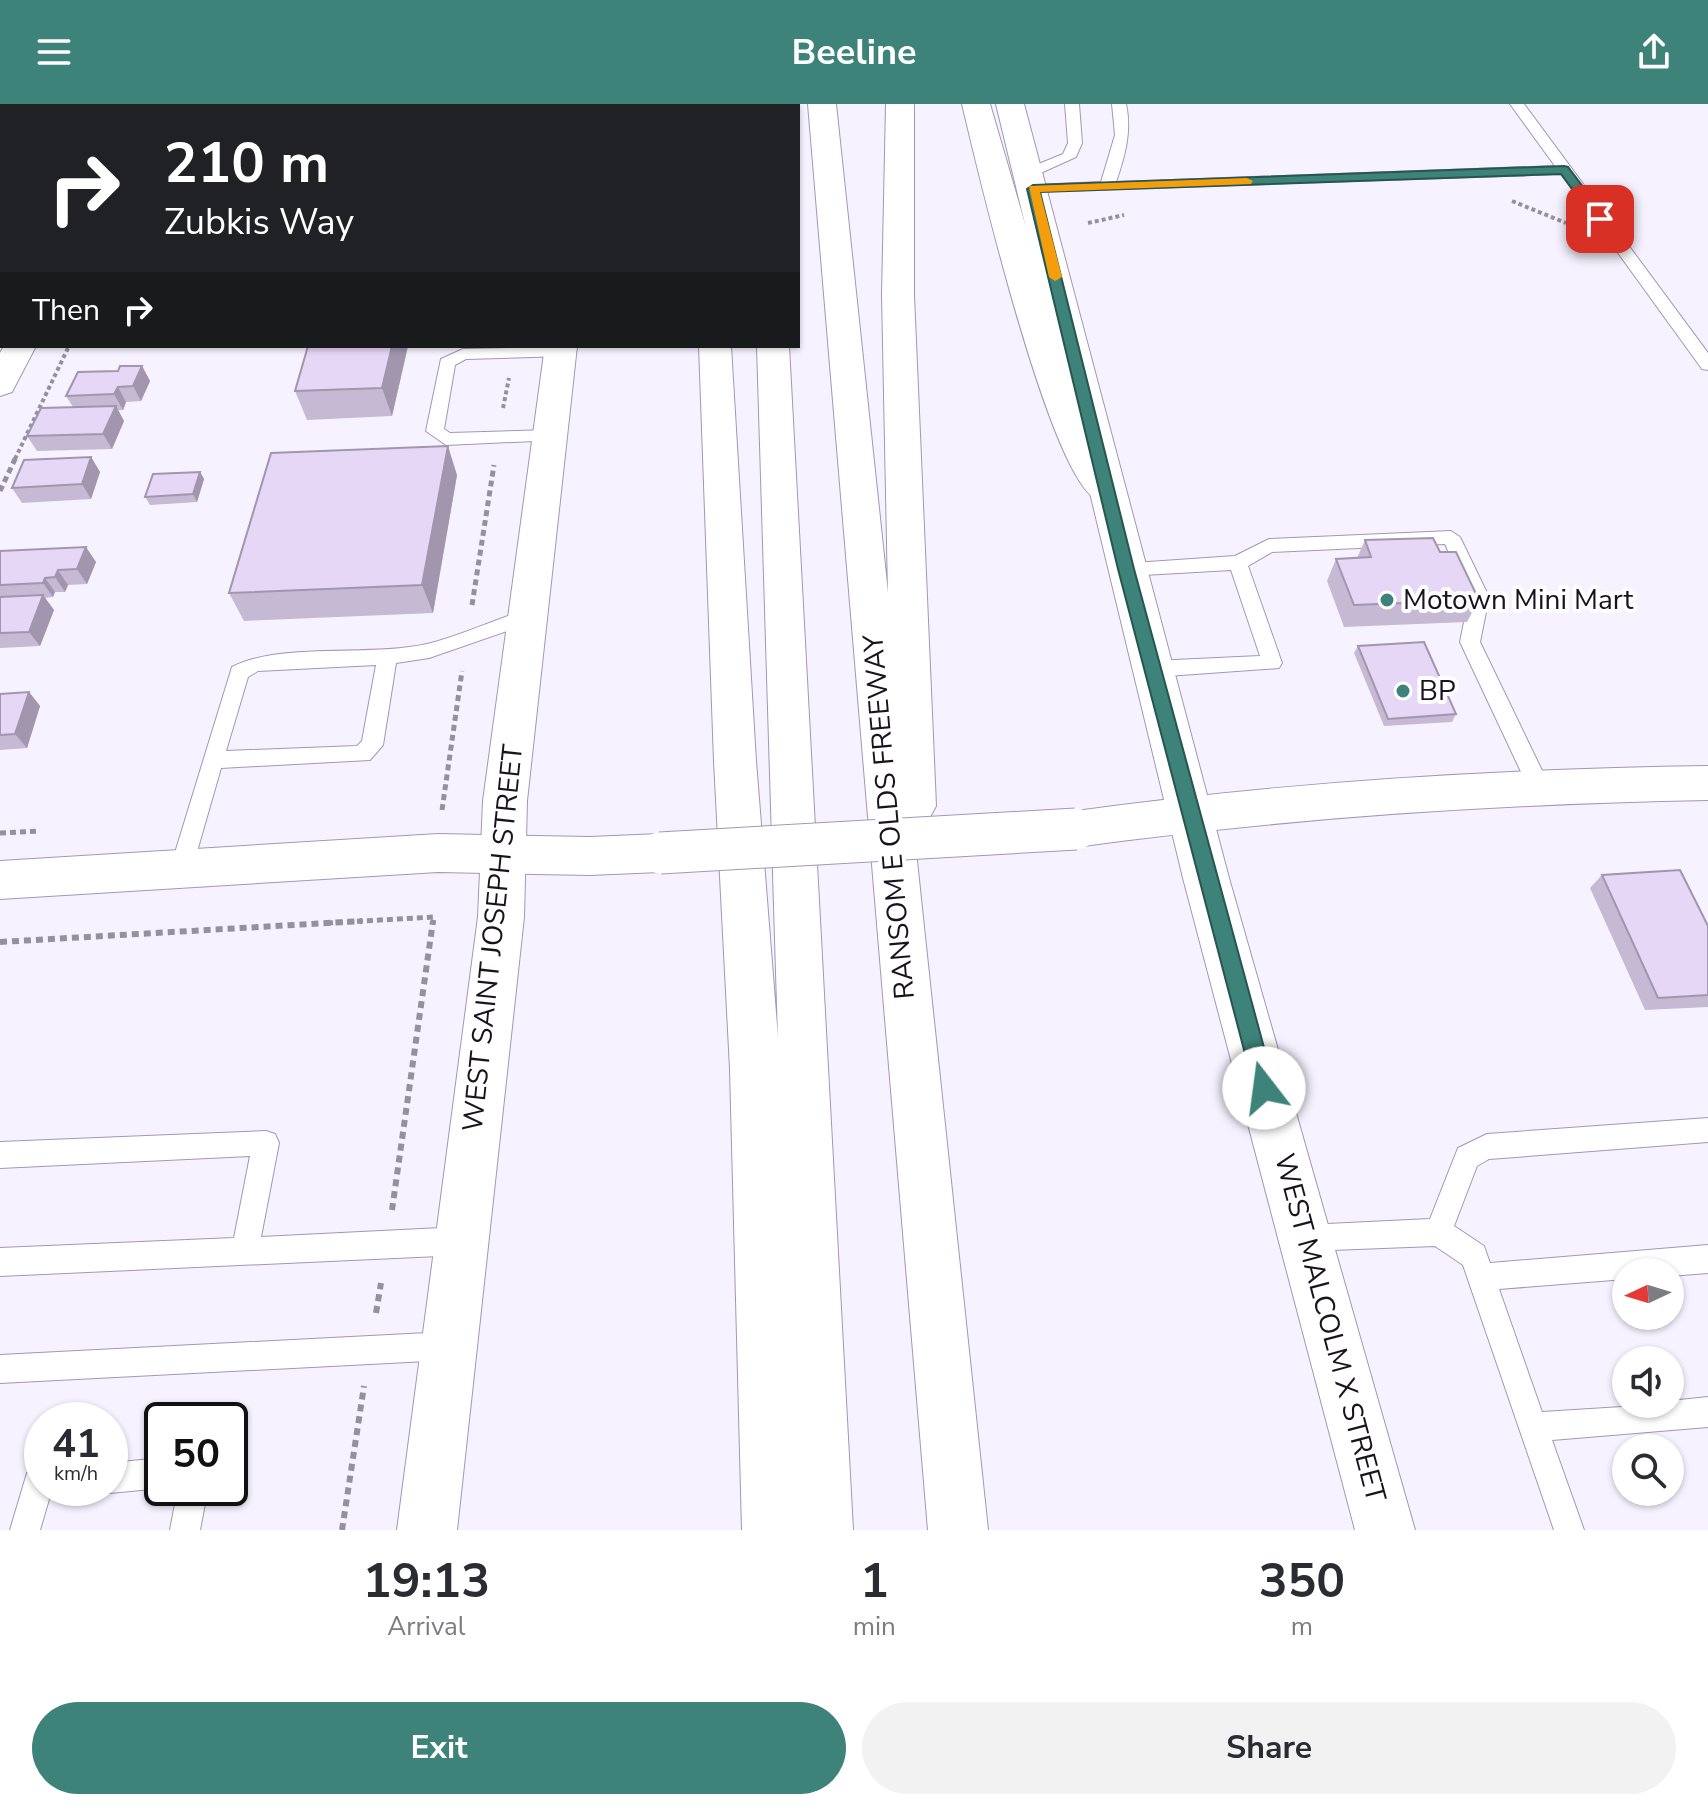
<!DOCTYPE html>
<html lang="en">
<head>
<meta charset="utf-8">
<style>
  :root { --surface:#fff; --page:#f2f2f3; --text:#2b2b33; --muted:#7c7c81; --accent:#3d837a }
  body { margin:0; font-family:"Nunito Sans",sans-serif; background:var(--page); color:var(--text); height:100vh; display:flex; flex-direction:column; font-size:30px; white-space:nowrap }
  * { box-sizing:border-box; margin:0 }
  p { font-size:26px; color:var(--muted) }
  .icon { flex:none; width:44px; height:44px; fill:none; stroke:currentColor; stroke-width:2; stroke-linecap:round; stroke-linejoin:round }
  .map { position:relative; height:1426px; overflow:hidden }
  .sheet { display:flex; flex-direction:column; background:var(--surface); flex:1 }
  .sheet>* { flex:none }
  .top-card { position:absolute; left:0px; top:0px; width:800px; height:244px; box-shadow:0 2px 6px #0004; background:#202124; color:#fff; overflow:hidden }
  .needle { width:52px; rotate:266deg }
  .controls { position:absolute; left:1612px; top:1154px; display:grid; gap:16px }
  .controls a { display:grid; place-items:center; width:72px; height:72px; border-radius:50%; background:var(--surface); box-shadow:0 2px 6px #0004; font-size:40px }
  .speed { position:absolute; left:24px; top:1298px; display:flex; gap:16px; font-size:40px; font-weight:700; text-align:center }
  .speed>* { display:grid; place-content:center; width:104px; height:104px; border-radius:50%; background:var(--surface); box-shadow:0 2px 6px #0004; line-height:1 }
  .speed small { font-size:20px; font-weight:400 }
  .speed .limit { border:4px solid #111; border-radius:12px; background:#fff; color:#111 }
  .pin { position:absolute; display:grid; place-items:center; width:68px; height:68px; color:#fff; margin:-34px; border-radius:16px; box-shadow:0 4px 12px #0006 }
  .me { position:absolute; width:88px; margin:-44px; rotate:345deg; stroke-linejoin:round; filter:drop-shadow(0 0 6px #0008) }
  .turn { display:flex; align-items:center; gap:28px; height:168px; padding:0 32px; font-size:36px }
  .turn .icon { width:104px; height:104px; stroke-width:2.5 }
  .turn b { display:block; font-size:56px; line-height:68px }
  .then { display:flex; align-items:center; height:76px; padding:0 32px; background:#0003; gap:16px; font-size:30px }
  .eta { display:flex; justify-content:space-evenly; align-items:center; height:136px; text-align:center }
  .eta b { font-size:48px; font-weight:700; line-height:56px }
  .cta { display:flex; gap:16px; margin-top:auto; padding:16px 32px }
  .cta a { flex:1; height:92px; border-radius:48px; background:var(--accent); color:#fff; font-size:32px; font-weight:700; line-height:92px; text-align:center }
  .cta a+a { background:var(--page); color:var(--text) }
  header { display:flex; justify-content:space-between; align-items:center; height:104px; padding:0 32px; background:var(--accent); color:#fff; font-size:36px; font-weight:700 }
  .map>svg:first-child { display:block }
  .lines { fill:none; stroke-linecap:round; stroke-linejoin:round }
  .service-casing { stroke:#a496b4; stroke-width:2 }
  .minor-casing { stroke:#a496b4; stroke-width:2 }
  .secondary-casing { stroke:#a496b4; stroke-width:2 }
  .primary-casing { stroke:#a496b4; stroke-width:2 }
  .motorway-casing { stroke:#a496b4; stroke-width:2 }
  .path-far2 { stroke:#96909d; stroke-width:4; stroke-dasharray:4 3; stroke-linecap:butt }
  .path-far1 { stroke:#96909d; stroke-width:5; stroke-dasharray:6 4; stroke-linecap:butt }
  .path { stroke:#96909d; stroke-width:6; stroke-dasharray:7 5; stroke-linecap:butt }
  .service { fill:#fff; fill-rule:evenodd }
  .minor { fill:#fff; fill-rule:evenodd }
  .secondary { fill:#fff; fill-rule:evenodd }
  .primary { fill:#fff; fill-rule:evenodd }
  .motorway { fill:#fff; fill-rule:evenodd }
  .primary-bridge-casing { stroke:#a496b4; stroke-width:43; stroke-linecap:butt }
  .primary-bridge { stroke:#fff; stroke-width:41 }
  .wall { fill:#c6b9d4 }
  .shaded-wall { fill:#a196ad }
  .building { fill:#e6d7f7; stroke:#a196ad; stroke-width:2 }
  .route { fill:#3d837a; stroke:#28554f; stroke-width:2 }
  .slow { fill:#f59e0b }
  .poi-dot { fill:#3d837a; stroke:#fff; stroke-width:3 }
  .labels { text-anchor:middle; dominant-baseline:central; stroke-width:8; stroke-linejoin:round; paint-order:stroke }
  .poi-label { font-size:28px; fill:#19131f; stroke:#fff; text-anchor:start }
  .street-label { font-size:28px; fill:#19131f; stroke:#fff }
</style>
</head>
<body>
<header><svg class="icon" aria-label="menu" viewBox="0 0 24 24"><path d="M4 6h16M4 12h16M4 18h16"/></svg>Beeline<svg class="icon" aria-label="share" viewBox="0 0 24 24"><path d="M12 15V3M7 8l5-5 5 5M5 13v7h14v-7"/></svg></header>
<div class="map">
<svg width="1708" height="1426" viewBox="0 0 1708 1426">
  <rect width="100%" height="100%" fill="#f7f2ff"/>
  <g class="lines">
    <defs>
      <path id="service" d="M 394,0 L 408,0 L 408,2 L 394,2 Z
        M 1065,0 L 1079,0 L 1082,39 L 1076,53 L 1034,72 L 1024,72 L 1024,66 L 1063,50 L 1068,39 Z
        M 1112,0 L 1126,0 C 1132,27 1125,52 1116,78 L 1555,62 L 1510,0 L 1524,0 L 1708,249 L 1708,266 L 1702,265 L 1561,70 L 1028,88 L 1026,85 L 1033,81 L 1101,78 L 1115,31 Z
        M 560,243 L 568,248 L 566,252 L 466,255 L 455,261 L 444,325 L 450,329 L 550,326 L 559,332 L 556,336 L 446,341 L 426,327 L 441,255 L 463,245 Z
        M 1451,427 L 1460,433 L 1489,493 L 1480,538 L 1549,681 L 1546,687 L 1538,690 L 1530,687 L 1460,538 L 1469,493 L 1445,440 L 1272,448 L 1248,462 L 1282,559 L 1279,564 L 1153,573 L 1146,570 L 1143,565 L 1146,560 L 1153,557 L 1260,552 L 1231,466 L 1126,472 L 1119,470 L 1116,465 L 1119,460 L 1235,452 L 1269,435 Z
        M 526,506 L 536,513 L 533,518 L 429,554 L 396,559 L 383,641 L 370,656 L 221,664 L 192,765 L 189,772 L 181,775 L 173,772 L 170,765 L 232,563 C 281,538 369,553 427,540 C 460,532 493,516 526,506 ZM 376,561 L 362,637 L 357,642 L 226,647 L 248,573 L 258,567 Z
        M 1708,1014 L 1708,1038 L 1489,1055 L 1477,1062 L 1454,1122 L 1484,1142 L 1490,1159 L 1708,1141 L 1708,1169 L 1670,1172 L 1670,1168 L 1626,1168 L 1626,1175 L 1499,1185 L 1542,1308 L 1670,1300 L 1670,1297 L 1708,1293 L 1708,1323 L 1552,1336 L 1584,1426 L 1554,1426 L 1463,1161 L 1435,1142 L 1306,1147 L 1296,1144 L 1293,1134 L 1296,1124 L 1306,1121 L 1430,1115 L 1458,1044 L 1487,1030 Z
        M 266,1027 L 275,1030 L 279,1039 L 261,1133 L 461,1123 L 471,1127 L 475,1137 L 471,1147 L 461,1151 L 0,1172 L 0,1144 L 234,1134 L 250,1052 L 0,1064 L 0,1038 Z
        M 447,1228 L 457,1232 L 461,1242 L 457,1252 L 447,1256 L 0,1279 L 0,1251 Z
        M 162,1354 L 162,1384 L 110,1389 L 99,1385 L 110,1384 L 110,1359 Z
        M 42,1365 L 42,1384 L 55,1384 L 50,1392 L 40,1426 L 10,1426 L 27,1369 Z
        M 178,1384 L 208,1384 L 200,1426 L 170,1426 Z"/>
      <path id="minor" d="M 544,0 L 604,0 L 542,2 Z
        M 0,12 L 2,12 L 2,28 L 0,28 Z
        M 4,242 L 36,242 L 12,288 L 0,292 L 0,249 Z"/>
      <path id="secondary" d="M 576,0 L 604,0 L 575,2 Z
        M 996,0 L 1024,0 L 1229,774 L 1415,1426 L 1355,1426 L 1183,774 Z
        M 545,242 L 577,242 L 527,697 L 524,813 L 457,1426 L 397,1426 L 478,813 L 483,697 Z"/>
      <path id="primary" d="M 1708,662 L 1708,696 C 1496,700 1286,714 1076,743 L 1060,738 L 1054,725 L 1060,712 L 1076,707 C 1286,678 1496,665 1708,662 Z
        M 438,730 L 590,733 L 660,730 L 676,736 L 682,749 L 676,762 L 660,768 L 590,771 L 438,768 L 0,795 L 0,757 Z"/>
      <path id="motorway" d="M 610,0 L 638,0 L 638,2 L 610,2 Z
        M 693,0 L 721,0 L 721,2 L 693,2 Z
        M 748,0 L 776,0 L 776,2 L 748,2 Z
        M 808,0 L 836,0 L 888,489 L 882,191 L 886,0 L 914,0 L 914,191 L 936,702 L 929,715 L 913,719 L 988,1426 L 928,1426 Z
        M 962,0 L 990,0 L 1078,301 L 1098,345 L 1125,386 L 1120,395 C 1112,397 1104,400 1096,395 C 1049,370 977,63 962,0 Z
        M 546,242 L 578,242 L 572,255 L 560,258 L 548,255 L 544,248 Z
        M 699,242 L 731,242 L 756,657 L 778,934 L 757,242 L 789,242 L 853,1426 L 742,1426 L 730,965 L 714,657 Z"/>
    </defs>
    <use href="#service" class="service-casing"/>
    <use href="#minor" class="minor-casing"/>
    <use href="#secondary" class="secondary-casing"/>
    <use href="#primary" class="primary-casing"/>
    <use href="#motorway" class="motorway-casing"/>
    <path class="path-far2" d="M 1512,97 L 1566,119
      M 1088,119 L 1124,111
      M 0,190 L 2,186
      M 503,304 L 509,274
      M 15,355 L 69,242"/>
    <path class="path-far1" d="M 0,387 L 16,353
      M 472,501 L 494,361
      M 442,706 L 462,567
      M 0,729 L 40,727
      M 327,819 L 434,813 L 433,819"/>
    <path class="path" d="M 0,838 L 362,817
      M 392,1106 L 433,817
      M 376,1209 L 381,1179
      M 342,1426 L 364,1282"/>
    <use href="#service" class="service"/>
    <use href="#minor" class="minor"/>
    <use href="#secondary" class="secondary"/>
    <use href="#primary" class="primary"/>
    <use href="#motorway" class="motorway"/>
    <defs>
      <path id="primary-bridge" d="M 660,749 L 1076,725"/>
    </defs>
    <use href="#primary-bridge" class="primary-bridge-casing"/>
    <use href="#primary-bridge" class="primary-bridge"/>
  </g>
  <path class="wall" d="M 2,48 L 2,134 L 0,134 L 0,51 Z
    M 308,242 L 408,242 L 392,312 L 307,316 L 295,287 Z
    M 142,262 L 150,277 L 141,297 L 126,298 L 123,306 L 118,306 L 124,317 L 112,345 L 37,347 L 27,332 L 73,303 L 66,292 L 118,267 Z
    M 91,353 L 100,368 L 91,395 L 22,399 L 12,384 Z
    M 200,368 L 204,375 L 197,398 L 150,401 L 145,393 Z
    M 457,371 L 433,509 L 244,517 L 229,489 Z
    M 1365,436 L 1440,448 L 1479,496 L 1467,518 L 1344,523 L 1327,477 L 1336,455 L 1357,454 Z
    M 0,447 L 96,458 L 87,480 L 68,481 L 65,488 L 55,488 L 53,493 L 45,494 L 54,506 L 40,542 L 0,544 Z
    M 1358,542 L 1456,610 L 1452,618 L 1384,622 L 1354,549 Z
    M 29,588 L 40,602 L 27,644 L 0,646 L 0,590 Z
    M 1602,771 L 1708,822 L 1708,903 L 1645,906 L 1590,784 Z"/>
  <path class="shaded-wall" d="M 0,108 L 2,111 L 2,134 L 0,131 Z
    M 392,242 L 408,242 L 392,312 L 382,284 Z
    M 142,262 L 150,277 L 141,297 L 133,282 Z
    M 118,283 L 126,298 L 123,306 L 114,290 Z
    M 116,302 L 124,317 L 112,345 L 103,330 Z
    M 448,342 L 457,371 L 433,509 L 422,481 Z
    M 91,353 L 100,368 L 91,395 L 82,380 Z
    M 200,368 L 204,375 L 197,398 L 193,390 Z
    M 86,443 L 96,458 L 87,480 L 77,465 Z
    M 58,466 L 68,481 L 65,488 L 55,473 Z
    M 45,474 L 55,488 L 53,493 L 43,479 Z
    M 43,491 L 54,506 L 40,542 L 29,528 Z
    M 29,588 L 40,602 L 27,644 L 15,630 Z"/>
  <path class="building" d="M 2,48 L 2,76 L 0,76 L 0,51 Z
    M 0,88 L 2,88 L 2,107 L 0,107 Z
    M 308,242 L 392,242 L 382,284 L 295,287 Z
    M 120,262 L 142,262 L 133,282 L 118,283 L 114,290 L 66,292 L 78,268 L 118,267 Z
    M 116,302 L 103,330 L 27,332 L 41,304 Z
    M 448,342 L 422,481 L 229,489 L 271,349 Z
    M 91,353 L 82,380 L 12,384 L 24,356 Z
    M 200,368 L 193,390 L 145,393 L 153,370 Z
    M 1433,434 L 1440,448 L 1456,448 L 1479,496 L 1354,501 L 1336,455 L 1371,453 L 1365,436 Z
    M 86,443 L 77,465 L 58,466 L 55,473 L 45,474 L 43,479 L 0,481 L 0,447 Z
    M 43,491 L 29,528 L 0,529 L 0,493 Z
    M 1424,538 L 1456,610 L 1388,615 L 1358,542 Z
    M 29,588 L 15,630 L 0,631 L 0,590 Z
    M 1680,766 L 1708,822 L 1708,891 L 1658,894 L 1602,771 Z"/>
  <path class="route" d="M 1564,62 L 1568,63 L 1605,112 L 1605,117 L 1596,117 L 1561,70 L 1040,88 L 1134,465 L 1275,984 L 1272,991 L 1264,994 L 1257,991 L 1254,984 L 1118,465 L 1027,85 L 1033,81 Z"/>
  <path class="slow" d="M 1247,74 L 1253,77 L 1251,80 L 1040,88 L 1062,173 L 1055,177 L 1049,173 L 1029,82 Z"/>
  <g class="poi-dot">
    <circle cx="1387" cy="496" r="8"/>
    <circle cx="1403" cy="587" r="8"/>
  </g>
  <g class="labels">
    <g class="poi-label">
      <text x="1403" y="496">Motown Mini Mart</text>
      <text x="1419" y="587">BP</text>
    </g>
    <g class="street-label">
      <text transform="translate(889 713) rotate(-95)">RANSOM E OLDS FREEWAY</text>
      <text transform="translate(493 834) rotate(-84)">WEST SAINT JOSEPH STREET</text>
      <text transform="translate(1330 1224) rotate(75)">WEST MALCOLM X STREET</text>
    </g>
  </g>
</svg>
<div class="controls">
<a><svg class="needle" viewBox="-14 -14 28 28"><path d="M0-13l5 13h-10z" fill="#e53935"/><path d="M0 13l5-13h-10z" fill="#7c7c81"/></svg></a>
<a><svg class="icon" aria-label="sound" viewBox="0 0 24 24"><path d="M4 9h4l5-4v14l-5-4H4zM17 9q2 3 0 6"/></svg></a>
<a><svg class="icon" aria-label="search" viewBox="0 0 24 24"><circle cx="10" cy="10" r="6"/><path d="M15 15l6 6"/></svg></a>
</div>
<div class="speed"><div>41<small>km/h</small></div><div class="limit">50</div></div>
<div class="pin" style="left:1600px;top:115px;background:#d93025"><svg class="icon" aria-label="arrive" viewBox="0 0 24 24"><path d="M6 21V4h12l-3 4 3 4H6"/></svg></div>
<svg class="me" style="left:1264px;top:984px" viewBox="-20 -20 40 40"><circle r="19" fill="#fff"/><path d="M0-13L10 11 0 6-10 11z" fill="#3d837a"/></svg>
<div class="top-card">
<div class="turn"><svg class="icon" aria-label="right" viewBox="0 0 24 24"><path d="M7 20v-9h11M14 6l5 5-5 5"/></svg><div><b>210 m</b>Zubkis Way</div></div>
<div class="then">Then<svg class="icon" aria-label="right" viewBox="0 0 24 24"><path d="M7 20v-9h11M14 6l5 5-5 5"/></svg></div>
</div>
</div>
<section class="sheet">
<div class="eta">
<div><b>19:13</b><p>Arrival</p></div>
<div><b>1</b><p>min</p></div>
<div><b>350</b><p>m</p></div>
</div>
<div class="cta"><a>Exit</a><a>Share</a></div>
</section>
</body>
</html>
